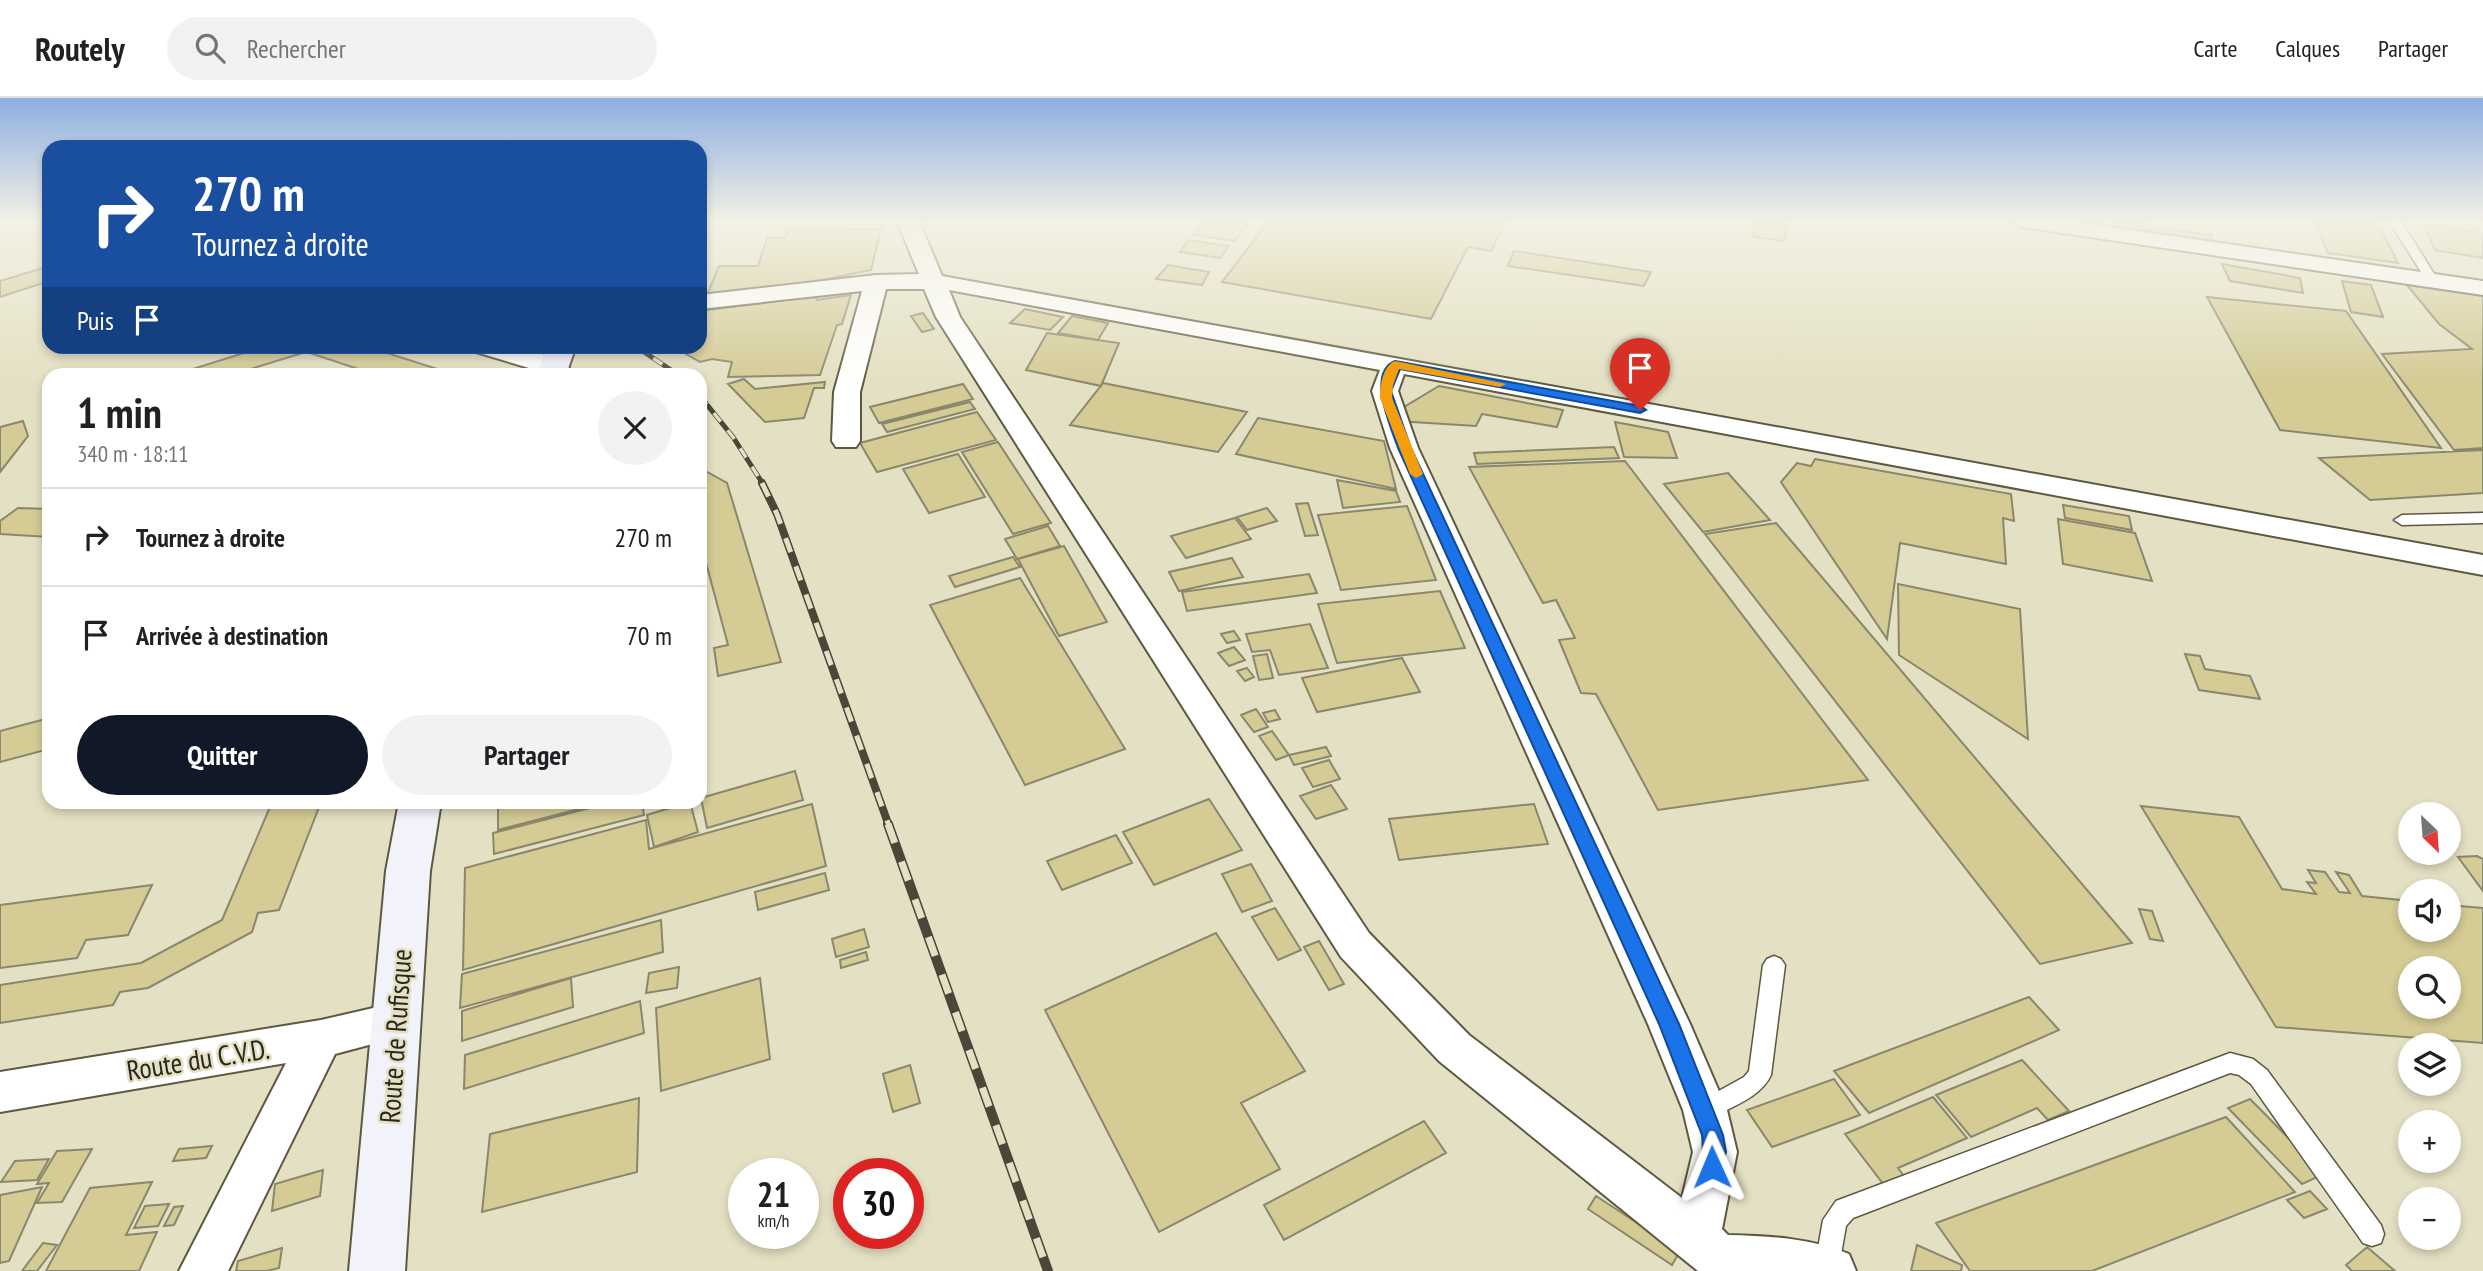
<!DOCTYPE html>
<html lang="fr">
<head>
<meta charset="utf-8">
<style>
  :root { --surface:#fff; --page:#f2f2f2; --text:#202124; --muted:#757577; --line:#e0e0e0; --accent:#111827 }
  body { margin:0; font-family:"PT Sans Narrow",sans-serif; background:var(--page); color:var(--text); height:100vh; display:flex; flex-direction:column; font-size:26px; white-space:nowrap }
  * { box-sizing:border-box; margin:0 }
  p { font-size:23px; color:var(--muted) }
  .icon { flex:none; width:38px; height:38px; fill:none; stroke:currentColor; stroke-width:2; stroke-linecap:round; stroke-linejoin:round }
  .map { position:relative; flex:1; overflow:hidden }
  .drawer { position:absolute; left:42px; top:270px; width:665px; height:441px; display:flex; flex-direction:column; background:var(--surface); border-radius:21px; box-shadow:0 4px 10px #0003 }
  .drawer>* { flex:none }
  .hud { position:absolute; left:42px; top:42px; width:665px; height:214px; border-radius:21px; box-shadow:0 4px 10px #0003; background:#1a4fa0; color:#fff; overflow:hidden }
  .needle { width:46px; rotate:155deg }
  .controls { position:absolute; left:2398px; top:704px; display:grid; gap:14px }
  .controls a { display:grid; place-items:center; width:63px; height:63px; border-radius:50%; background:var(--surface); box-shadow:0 4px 10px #0003; font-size:35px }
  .speed { position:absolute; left:728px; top:1060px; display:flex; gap:14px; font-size:35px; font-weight:700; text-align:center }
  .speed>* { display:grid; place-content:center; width:91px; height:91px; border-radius:50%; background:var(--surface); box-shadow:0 4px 10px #0003; line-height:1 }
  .speed small { font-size:18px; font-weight:400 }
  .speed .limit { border:10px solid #d22; background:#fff; color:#111 }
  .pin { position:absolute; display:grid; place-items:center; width:60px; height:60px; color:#fff; margin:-72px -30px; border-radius:50% 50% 50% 0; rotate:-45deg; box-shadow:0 0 7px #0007 }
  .pin .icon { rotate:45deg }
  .me { position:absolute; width:77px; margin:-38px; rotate:359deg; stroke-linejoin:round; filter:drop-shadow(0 0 5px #0008) }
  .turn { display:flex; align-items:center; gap:24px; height:147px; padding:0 35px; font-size:32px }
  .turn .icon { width:91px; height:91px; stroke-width:2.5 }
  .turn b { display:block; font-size:49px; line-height:60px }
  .then { display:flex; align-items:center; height:66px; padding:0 35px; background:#0003; gap:14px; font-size:26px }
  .round { display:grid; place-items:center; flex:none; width:74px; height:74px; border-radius:37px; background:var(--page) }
  .overview { display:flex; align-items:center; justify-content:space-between; height:119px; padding:0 35px }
  h1 { font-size:42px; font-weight:700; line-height:52px }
  .button { display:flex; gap:14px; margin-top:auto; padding:14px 35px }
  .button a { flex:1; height:80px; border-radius:42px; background:var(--accent); color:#fff; font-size:28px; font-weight:700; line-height:80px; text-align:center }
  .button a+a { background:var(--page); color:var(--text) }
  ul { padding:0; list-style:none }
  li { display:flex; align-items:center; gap:21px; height:98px; padding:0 35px; border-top:2px solid var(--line) }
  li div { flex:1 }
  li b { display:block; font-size:26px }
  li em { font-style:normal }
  header { display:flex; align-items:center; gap:42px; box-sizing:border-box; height:98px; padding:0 35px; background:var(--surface); border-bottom:2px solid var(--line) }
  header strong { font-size:33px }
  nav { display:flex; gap:38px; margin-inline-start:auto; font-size:24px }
  .search { width:490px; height:63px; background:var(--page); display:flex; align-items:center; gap:18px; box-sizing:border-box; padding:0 24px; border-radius:38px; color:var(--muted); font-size:26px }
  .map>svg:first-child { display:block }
  .building { fill:#d4cb95; stroke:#8b876d; stroke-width:2; fill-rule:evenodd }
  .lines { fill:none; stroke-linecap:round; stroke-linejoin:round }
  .service-casing { stroke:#5d5941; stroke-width:3 }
  .minor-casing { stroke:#5d5941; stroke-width:4 }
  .tertiary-casing { stroke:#5d5941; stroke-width:4 }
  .secondary-casing { stroke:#5d5941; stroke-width:4 }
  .service { fill:#fff; fill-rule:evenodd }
  .minor { fill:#fff; fill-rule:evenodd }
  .tertiary { fill:#fff; fill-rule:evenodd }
  .secondary { fill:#f2f2fb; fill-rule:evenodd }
  .rail-far2-casing { stroke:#4a473a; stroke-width:5 }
  .rail-far1-casing { stroke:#4a473a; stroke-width:8 }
  .rail-casing { stroke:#4a473a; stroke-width:10 }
  .rail-far2 { stroke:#e4e0c3; stroke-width:3.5; stroke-dasharray:11; stroke-linecap:butt }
  .rail-far1 { stroke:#e4e0c3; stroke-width:5; stroke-dasharray:15; stroke-linecap:butt }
  .rail { stroke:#e4e0c3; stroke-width:7; stroke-dasharray:20; stroke-linecap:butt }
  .route { fill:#1a73e8; stroke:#114b97; stroke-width:2 }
  .slow { fill:#f59e0b }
  .labels { text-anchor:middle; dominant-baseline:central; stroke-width:5; stroke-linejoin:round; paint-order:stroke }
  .near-street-label { font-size:28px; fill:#29271d; stroke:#e4e0c3 }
</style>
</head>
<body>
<header>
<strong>Routely</strong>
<div class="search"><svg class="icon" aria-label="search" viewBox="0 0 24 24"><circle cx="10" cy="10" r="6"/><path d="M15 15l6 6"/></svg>Rechercher</div>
<nav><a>Carte</a><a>Calques</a><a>Partager</a></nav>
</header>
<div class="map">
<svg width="2483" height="1173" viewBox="0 0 2483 1173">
  <rect width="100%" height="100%" fill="#e4e0c3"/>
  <path class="building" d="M 1204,123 L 1249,123 L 1235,143 L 1194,137 Z
    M 1269,123 L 1506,123 L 1491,153 L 1468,149 L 1431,221 L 1222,184 Z
    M 1756,123 L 1787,123 L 1784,143 L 1753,139 Z
    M 2114,123 L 2146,124 L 2148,133 L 2115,128 Z
    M 2315,123 L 2377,123 L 2398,165 L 2328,155 Z
    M 2424,127 L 2483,135 L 2483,160 L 2435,152 Z
    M 2151,129 L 2211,137 L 2212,144 L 2152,135 Z
    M 881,131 L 871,172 L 818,183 L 812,187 L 706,199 L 719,168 L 758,168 L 767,140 L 785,140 L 788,132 Z
    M 1188,142 L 1229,148 L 1220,160 L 1180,154 Z
    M 1514,153 L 1651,174 L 1644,188 L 1508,168 Z
    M 2222,166 L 2300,180 L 2303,195 L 2230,183 Z
    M 1168,167 L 1209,174 L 1202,187 L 1156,181 Z
    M 49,168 L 49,183 L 0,199 L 0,183 Z
    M 2342,183 L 2371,187 L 2383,219 L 2351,214 Z
    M 2407,187 L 2483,198 L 2483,350 L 2454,352 L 2382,256 L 2472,251 L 2439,226 Z
    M 851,197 L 842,226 L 837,227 L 820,277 L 728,279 L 732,264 L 712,261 L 700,264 L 672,248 L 700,248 L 700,213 L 815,198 L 817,202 Z
    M 2207,199 L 2346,213 L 2441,350 L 2280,332 Z
    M 1025,211 L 1063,219 L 1050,232 L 1010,225 Z
    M 923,215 L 934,231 L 922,234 L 911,218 Z
    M 1072,218 L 1108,225 L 1098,242 L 1058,235 Z
    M 1047,235 L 1119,245 L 1101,288 L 1026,272 Z
    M 266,248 L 289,248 L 306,254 L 234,276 L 177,276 Z
    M 289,248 L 365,248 L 453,276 L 373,276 Z
    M 744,281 L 755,291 L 825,284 L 824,290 L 814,290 L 804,320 L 765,324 L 728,286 Z
    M 1103,285 L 1247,314 L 1218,354 L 1070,327 Z
    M 963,286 L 973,301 L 879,325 L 870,309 Z
    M 1439,288 L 1563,312 L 1557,329 L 1482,316 L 1476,328 L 1397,323 L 1404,309 Z
    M 970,304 L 975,311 L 887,334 L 882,326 Z
    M 977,314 L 996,342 L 877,374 L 860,345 Z
    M 1258,320 L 1384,343 L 1396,391 L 1236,356 Z
    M 23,323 L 28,338 L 0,374 L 0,329 Z
    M 1615,324 L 1668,334 L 1677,360 L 1624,359 Z
    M 998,344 L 1051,425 L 1013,436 L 962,354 Z
    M 1614,349 L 1619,360 L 1477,366 L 1474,355 Z
    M 2483,352 L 2483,395 L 2370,402 L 2319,360 Z
    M 958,356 L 985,399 L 929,415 L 903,371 Z
    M 1815,361 L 2011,396 L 2014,423 L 2003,420 L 2006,466 L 1900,445 L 1887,541 L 1781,384 L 1797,365 L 1811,368 Z
    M 1625,363 L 1868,682 L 1658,712 L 1596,596 L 1581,595 L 1559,542 L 1575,540 L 1556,502 L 1543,505 L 1469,369 Z
    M 700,370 L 727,385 L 781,564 L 718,578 L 714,550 L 728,547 L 700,442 Z
    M 1728,375 L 1770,422 L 1703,434 L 1664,386 Z
    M 1337,382 L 1396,393 L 1400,404 L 1343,410 Z
    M 1308,405 L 1318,437 L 1305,438 L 1296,406 Z
    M 2063,407 L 2129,418 L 2132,432 L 2065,420 Z
    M 1407,408 L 1436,482 L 1341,492 L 1318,417 Z
    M 18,410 L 49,411 L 49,439 L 0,436 L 0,423 Z
    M 1267,410 L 1277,423 L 1247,432 L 1237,419 Z
    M 1235,420 L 1251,441 L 1186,460 L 1171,438 Z
    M 2058,421 L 2135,435 L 2152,483 L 2063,466 Z
    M 1776,425 L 2132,845 L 2040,866 L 1705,436 Z
    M 1048,428 L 1060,448 L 1017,461 L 1005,441 Z
    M 1064,448 L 1107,524 L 1059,538 L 1018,461 Z
    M 1013,459 L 1020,469 L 955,489 L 949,478 Z
    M 1232,460 L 1243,479 L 1179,493 L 1169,474 Z
    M 1309,476 L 1317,495 L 1187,513 L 1182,494 Z
    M 1020,480 L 1125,651 L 1025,687 L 930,507 Z
    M 1898,486 L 2020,511 L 2028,641 L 1899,557 Z
    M 1440,493 L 1465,550 L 1337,565 L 1318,506 Z
    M 1310,526 L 1328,570 L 1279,577 L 1270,552 L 1252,554 L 1246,536 Z
    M 1234,533 L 1240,542 L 1227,545 L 1221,536 Z
    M 1234,549 L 1245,562 L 1229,568 L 1218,555 Z
    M 1267,556 L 1273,580 L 1259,582 L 1253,558 Z
    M 2185,556 L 2200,558 L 2205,571 L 2250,578 L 2260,601 L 2199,592 Z
    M 1402,560 L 1420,594 L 1317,614 L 1302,580 Z
    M 1247,570 L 1254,579 L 1245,583 L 1237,573 Z
    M 1256,611 L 1268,629 L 1254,634 L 1241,617 Z
    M 1275,612 L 1280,621 L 1268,624 L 1263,615 Z
    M 49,620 L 49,651 L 0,664 L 0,633 Z
    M 1272,633 L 1289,657 L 1276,662 L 1259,638 Z
    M 1326,649 L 1331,658 L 1294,667 L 1289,657 Z
    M 1329,662 L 1340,681 L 1313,689 L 1302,670 Z
    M 795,673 L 803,702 L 707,730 L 701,700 Z
    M 1331,687 L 1347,711 L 1316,721 L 1300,698 Z
    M 1209,701 L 1242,752 L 1154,787 L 1123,734 Z
    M 272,704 L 321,704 L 279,812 L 258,815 L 252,834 L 148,890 L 120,894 L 113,907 L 0,925 L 0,887 L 141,865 L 222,822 Z
    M 498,704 L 606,704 L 498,732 Z
    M 613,704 L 642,704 L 644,717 L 494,756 L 493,735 Z
    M 690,704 L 698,734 L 654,749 L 647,717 Z
    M 812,706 L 826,768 L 463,872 L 465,770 L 646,722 L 649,751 Z
    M 1534,706 L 1548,746 L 1399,762 L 1389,721 Z
    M 2141,708 L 2239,719 L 2282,791 L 2316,796 L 2307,784 L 2316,785 L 2308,772 L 2325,774 L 2339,794 L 2350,795 L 2336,774 L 2349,777 L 2362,798 L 2410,803 L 2410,831 L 2448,831 L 2448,807 L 2483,810 L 2483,945 L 2276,929 ZM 2410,870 L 2448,870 L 2448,908 L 2410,908 Z
    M 1116,737 L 1132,765 L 1062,792 L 1047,763 Z
    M 2477,758 L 2483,761 L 2483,793 L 2458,759 Z
    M 1251,766 L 1272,803 L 1242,814 L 1222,776 Z
    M 825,775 L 829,792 L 758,812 L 755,794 Z
    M 152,787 L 128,837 L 86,842 L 77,860 L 0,870 L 0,807 Z
    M 1275,810 L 1301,852 L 1278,862 L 1252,819 Z
    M 2139,811 L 2152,813 L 2163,843 L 2150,841 Z
    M 661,822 L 663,854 L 460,910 L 462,876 Z
    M 864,831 L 869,849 L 836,859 L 832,841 Z
    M 1216,835 L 1305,973 L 1241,1005 L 1280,1071 L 1159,1134 L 1045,912 Z
    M 1319,843 L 1344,886 L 1329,892 L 1304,849 Z
    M 866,854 L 868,862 L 841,870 L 840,862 Z
    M 679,869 L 677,890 L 646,895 L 649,875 Z
    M 571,880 L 573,909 L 462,943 L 462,913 Z
    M 760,880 L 770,961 L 661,993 L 656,910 Z
    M 2029,899 L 2059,932 L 1869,1015 L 1834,973 Z
    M 640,903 L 644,935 L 464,991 L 465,957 Z
    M 2022,962 L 2069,1013 L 2048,1022 L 2037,1010 L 1971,1039 L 1936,997 Z
    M 910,967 L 920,1005 L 893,1014 L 883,976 Z
    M 1834,981 L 1860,1017 L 1772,1049 L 1747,1012 Z
    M 1933,999 L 1967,1040 L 1898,1070 L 1904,1078 L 1884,1087 L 1845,1036 Z
    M 639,1000 L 637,1074 L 482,1114 L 490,1036 Z
    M 2250,1001 L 2324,1076 L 2302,1086 L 2228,1010 Z
    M 2226,1019 L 2295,1094 L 2092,1173 L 1970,1173 L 1936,1125 Z
    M 1424,1023 L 1446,1055 L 1284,1142 L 1264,1107 Z
    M 212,1048 L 206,1060 L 173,1063 L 179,1051 Z
    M 92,1051 L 62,1104 L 37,1105 L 49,1085 L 37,1086 L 57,1053 Z
    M 49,1061 L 37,1082 L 1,1084 L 15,1063 Z
    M 323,1072 L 320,1098 L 272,1113 L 275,1086 Z
    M 152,1084 L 126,1137 L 157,1134 L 139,1173 L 46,1173 L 90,1090 Z
    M 42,1089 L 9,1163 L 0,1165 L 0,1097 Z
    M 2310,1093 L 2327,1111 L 2304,1120 L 2287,1102 Z
    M 1596,1098 L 1680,1153 L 1672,1167 L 1588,1111 Z
    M 169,1106 L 158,1128 L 134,1130 L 145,1108 Z
    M 183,1108 L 174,1127 L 164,1128 L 174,1109 Z
    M 43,1145 L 57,1147 L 37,1173 L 22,1173 Z
    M 1917,1147 L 1962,1167 L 1961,1173 L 1911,1173 Z
    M 2367,1149 L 2395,1173 L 2352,1173 L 2346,1167 Z
    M 282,1150 L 279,1170 L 267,1173 L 236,1173 L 238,1163 Z"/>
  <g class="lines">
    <defs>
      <path id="service" d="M 2389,123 L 2401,123 L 2438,182 L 2436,185 L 2428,185 Z
        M 2483,415 L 2483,425 L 2402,427 L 2394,422 L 2402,417 Z
        M 1774,858 L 1781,861 L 1785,867 L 1771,977 C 1761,999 1733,1008 1713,1019 L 1705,1023 L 1697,1019 L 1693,1012 L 1697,1005 L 1744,979 L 1749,973 L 1763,867 L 1767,861 Z
        M 2230,955 L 2253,961 L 2267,972 L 2381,1127 L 2384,1136 L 2381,1145 L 2372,1148 L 2363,1145 L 2251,986 L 2239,977 L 2230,975 L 1853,1120 L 1846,1128 L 1838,1173 L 1814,1173 L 1823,1122 L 1836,1103 Z"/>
      <path id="minor" d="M 897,123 L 919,123 L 942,178 L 2483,457 L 2483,477 L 1404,276 L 1398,293 L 1418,350 L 1690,926 L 1727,1012 L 1737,1054 L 1722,1131 L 1728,1137 C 1770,1138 1810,1140 1849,1156 L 1856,1173 L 1698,1173 L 1439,963 L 1341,859 L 936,219 L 924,191 L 886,191 L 860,294 L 860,343 L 856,349 L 836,349 L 832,343 L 834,294 L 862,193 L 700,211 L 700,197 L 876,177 L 919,176 ZM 949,192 L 1380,272 L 1372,293 L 1390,350 L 1648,926 L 1683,1012 L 1693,1054 L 1682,1100 L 1469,937 L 1369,835 L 960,219 Z
        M 2011,123 L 2068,123 L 2483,183 L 2483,197 L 2022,129 Z
        M 395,905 L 410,910 L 416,923 L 410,936 L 335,956 L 228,1173 L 179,1173 L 286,965 L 0,1014 L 0,974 L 321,922 Z"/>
      <path id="tertiary" d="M 472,248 L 518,248 L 564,263 L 569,269 L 564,275 L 549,276 L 476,254 Z"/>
      <path id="secondary" d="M 547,248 L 576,248 L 566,276 L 537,276 Z
        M 399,704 L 441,704 L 430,773 L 405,1173 L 349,1173 L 386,773 Z"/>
    </defs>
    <use href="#service" class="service-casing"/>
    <use href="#minor" class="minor-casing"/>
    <use href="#tertiary" class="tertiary-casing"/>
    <use href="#secondary" class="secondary-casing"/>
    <use href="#service" class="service"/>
    <use href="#minor" class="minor"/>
    <use href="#tertiary" class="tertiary"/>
    <use href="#secondary" class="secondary"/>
    <defs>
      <path id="rail-far2" d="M 635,248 L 677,276
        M 700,298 L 733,339 L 763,386"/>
      <path id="rail-far1" d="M 762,385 L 777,416 L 889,728"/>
      <path id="rail" d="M 888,726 L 1048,1173"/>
    </defs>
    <use href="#rail-far2" class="rail-far2-casing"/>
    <use href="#rail-far1" class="rail-far1-casing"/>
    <use href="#rail" class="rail-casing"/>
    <use href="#rail-far2" class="rail-far2"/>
    <use href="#rail-far1" class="rail-far1"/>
    <use href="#rail" class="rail"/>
  </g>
  <linearGradient id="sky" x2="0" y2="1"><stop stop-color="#8eafe2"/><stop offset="0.43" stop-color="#f3f1e4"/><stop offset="1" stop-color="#f3f1e4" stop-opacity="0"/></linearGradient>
  <rect width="2483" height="287" fill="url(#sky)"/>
  <path class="route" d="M 1395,263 L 1640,308 L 1646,312 L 1640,315 L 1400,271 L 1391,293 L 1411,350 L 1679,926 L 1723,1037 L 1726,1054 L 1720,1076 L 1712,1079 L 1705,1076 C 1700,1065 1704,1050 1702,1037 L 1659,926 L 1398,350 C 1391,329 1366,275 1395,263 Z"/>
  <path class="slow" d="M 1395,263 L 1506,286 L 1500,289 L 1399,271 L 1393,287 L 1392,300 L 1423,376 L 1416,380 L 1410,376 L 1380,300 C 1380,287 1383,268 1395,263 Z"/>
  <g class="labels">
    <g class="near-street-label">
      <text transform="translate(395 938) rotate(-86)">Route de Rufisque</text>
      <text transform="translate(198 961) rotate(-9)">Route du C.V.D.</text>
    </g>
  </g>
</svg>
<div class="controls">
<a><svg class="needle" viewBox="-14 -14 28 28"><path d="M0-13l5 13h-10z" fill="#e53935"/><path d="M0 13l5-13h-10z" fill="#757577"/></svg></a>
<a><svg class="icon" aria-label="sound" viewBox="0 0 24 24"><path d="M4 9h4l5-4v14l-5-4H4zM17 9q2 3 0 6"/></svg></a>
<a><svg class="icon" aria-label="search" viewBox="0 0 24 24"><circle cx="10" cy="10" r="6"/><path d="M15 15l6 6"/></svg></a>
<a><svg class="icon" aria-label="layers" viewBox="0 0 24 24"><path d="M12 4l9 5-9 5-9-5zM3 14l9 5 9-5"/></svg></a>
<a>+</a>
<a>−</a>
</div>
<div class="speed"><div>21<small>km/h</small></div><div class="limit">30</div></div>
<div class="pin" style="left:1640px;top:312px;background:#d93025"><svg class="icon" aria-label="arrive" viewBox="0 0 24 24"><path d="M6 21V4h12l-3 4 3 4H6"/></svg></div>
<svg class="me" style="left:1712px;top:1069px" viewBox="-20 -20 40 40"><path d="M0-17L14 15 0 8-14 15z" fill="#1a73e8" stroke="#fff" stroke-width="4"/></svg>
<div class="hud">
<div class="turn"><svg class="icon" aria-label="right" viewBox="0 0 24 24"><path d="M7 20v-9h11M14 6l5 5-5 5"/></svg><div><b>270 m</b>Tournez à droite</div></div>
<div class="then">Puis<svg class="icon" aria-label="arrive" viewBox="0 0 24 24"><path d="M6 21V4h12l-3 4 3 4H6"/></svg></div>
</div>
<section class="drawer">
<div class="overview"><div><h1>1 min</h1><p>340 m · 18:11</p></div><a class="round"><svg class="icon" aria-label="close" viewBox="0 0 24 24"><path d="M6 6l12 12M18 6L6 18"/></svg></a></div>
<ul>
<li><svg class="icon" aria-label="right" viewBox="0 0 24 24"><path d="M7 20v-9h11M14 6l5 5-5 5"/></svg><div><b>Tournez à droite</b></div><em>270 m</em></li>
<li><svg class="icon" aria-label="arrive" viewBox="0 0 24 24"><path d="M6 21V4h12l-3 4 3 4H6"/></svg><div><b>Arrivée à destination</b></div><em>70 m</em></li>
</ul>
<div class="button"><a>Quitter</a><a>Partager</a></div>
</section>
</div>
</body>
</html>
